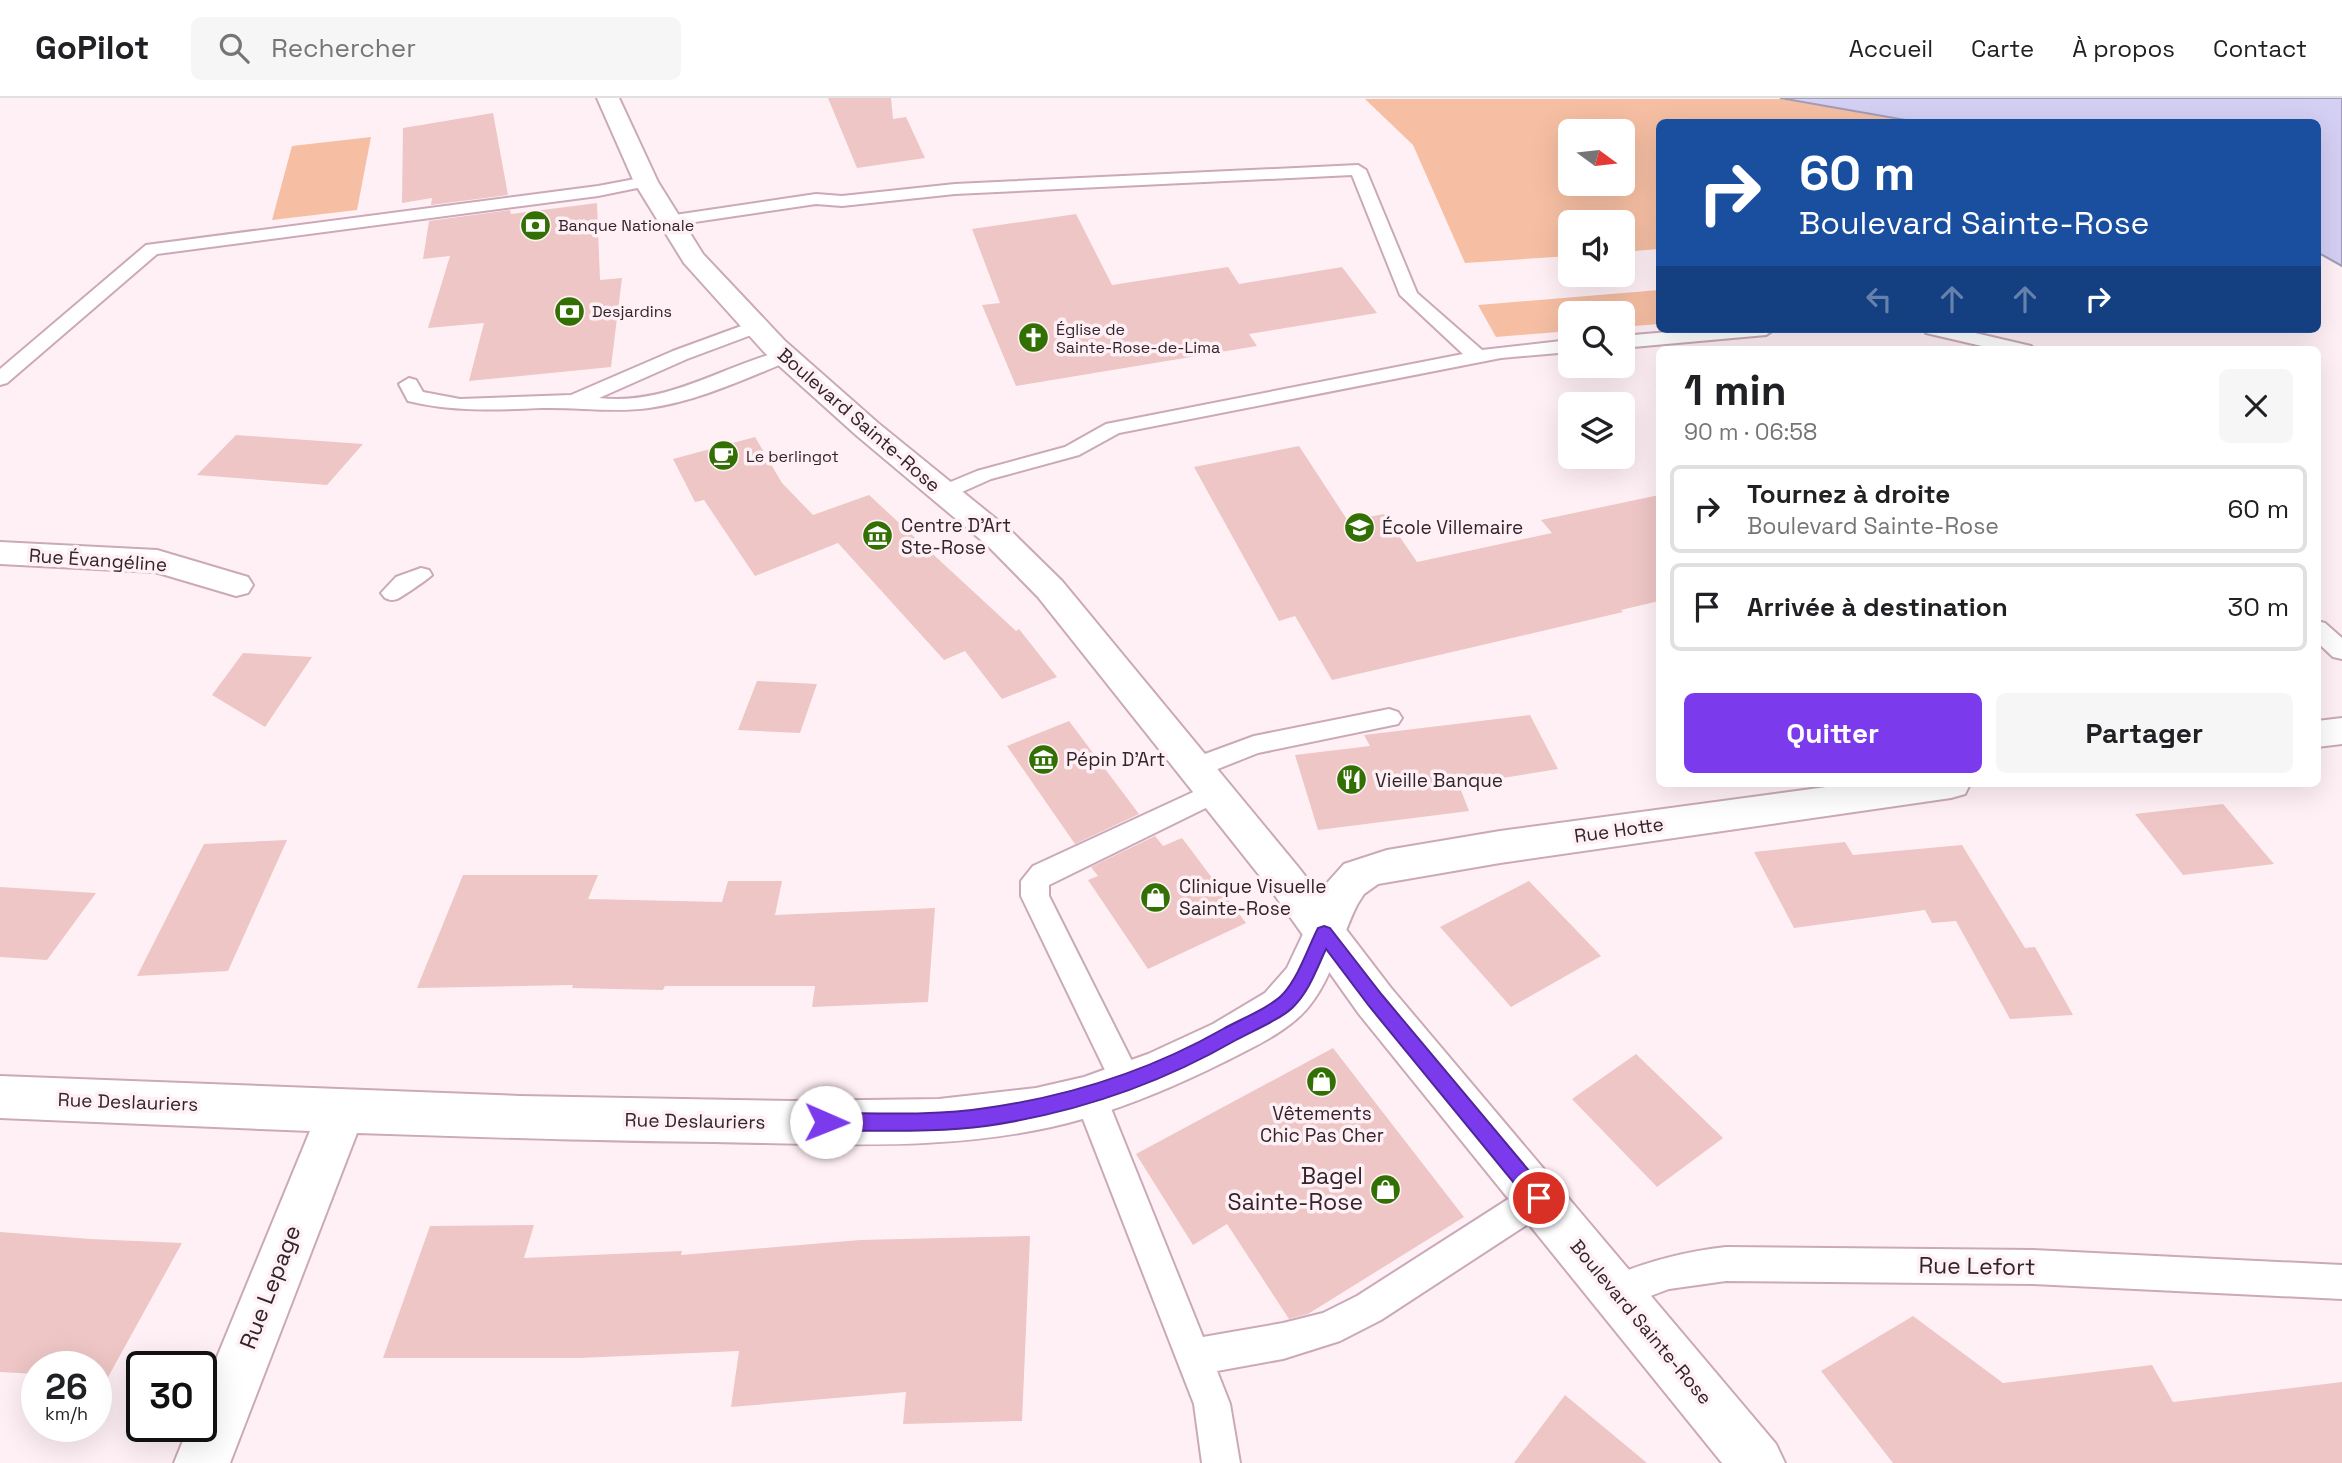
<!DOCTYPE html>
<html lang="fr">
<head>
<meta charset="utf-8">
<style>
  :root { --surface:#fff; --page:#f6f6f6; --text:#202124; --muted:#757577; --line:#e0e0e0; --accent:#7c3aed }
  body { margin:0; font-family:"Space Grotesk",sans-serif; background:var(--page); color:var(--text); height:100vh; display:flex; flex-direction:column; font-size:26px; white-space:nowrap }
  * { box-sizing:border-box; margin:0 }
  p { font-size:23px; color:var(--muted) }
  .icon { flex:none; width:38px; height:38px; fill:none; stroke:currentColor; stroke-width:2; stroke-linecap:round; stroke-linejoin:round }
  .map { position:relative; flex:1; overflow:hidden }
  .side { position:absolute; left:1656px; top:248px; width:665px; height:441px; display:flex; flex-direction:column; background:var(--surface); border-radius:10px; box-shadow:0 7px 28px #0002 }
  .side>* { flex:none }
  .top-card { position:absolute; left:1656px; top:21px; width:665px; height:214px; border-radius:10px; box-shadow:0 7px 28px #0002; background:#1a4fa0; color:#fff; overflow:hidden }
  .needle { width:46px; rotate:105deg }
  .tools { position:absolute; left:1558px; top:21px; display:grid; gap:14px }
  .tools a { display:grid; place-items:center; width:77px; height:77px; border-radius:10px; background:var(--surface); box-shadow:0 7px 28px #0002; font-size:35px }
  .speed { position:absolute; left:21px; top:1253px; display:flex; gap:14px; font-size:35px; font-weight:700; text-align:center }
  .speed>* { display:grid; place-content:center; width:91px; height:91px; border-radius:50%; background:var(--surface); box-shadow:0 7px 28px #0002; line-height:1 }
  .speed small { font-size:18px; font-weight:400 }
  .speed .limit { border:4px solid #111; border-radius:10px; background:#fff; color:#111 }
  .pin { position:absolute; display:grid; place-items:center; width:60px; height:60px; color:#fff; margin:-30px; border:4px solid #fff; border-radius:50%; box-shadow:0 2px 7px #0007 }
  .me { position:absolute; width:77px; margin:-38px; rotate:91deg; stroke-linejoin:round; filter:drop-shadow(0 0 5px #0008) }
  .turn { display:flex; align-items:center; gap:24px; height:147px; padding:0 28px; font-size:32px }
  .turn .icon { width:91px; height:91px; stroke-width:2.5 }
  .turn b { display:block; font-size:49px; line-height:60px }
  .lanes { display:flex; align-items:center; height:66px; padding:0 28px; background:#0003; justify-content:center; gap:35px; direction:ltr }
  .lanes .off { opacity:.35 }
  .round { display:grid; place-items:center; flex:none; width:74px; height:74px; border-radius:10px; background:var(--page) }
  .overview { display:flex; align-items:center; justify-content:space-between; height:119px; padding:0 28px }
  h1 { font-size:42px; font-weight:700; line-height:52px }
  .cta { display:flex; gap:14px; margin-top:auto; padding:14px 28px }
  .cta a { flex:1; height:80px; border-radius:10px; background:var(--accent); color:#fff; font-size:28px; font-weight:700; line-height:80px; text-align:center }
  .cta a+a { background:var(--page); color:var(--text) }
  ul { padding:0; list-style:none }
  li { display:flex; align-items:center; gap:21px; height:88px; margin:0 14px 10px; padding:0 14px; border:4px solid var(--line); border-radius:10px }
  li div { flex:1 }
  li b { display:block; font-size:26px }
  li em { font-style:normal }
  header { display:flex; align-items:center; gap:42px; box-sizing:border-box; height:98px; padding:0 35px; background:var(--surface); border-bottom:2px solid var(--line) }
  header strong { font-size:33px }
  nav { display:flex; gap:38px; margin-inline-start:auto; font-size:24px }
  .search { width:490px; height:63px; background:var(--page); display:flex; align-items:center; gap:18px; box-sizing:border-box; padding:0 24px; border-radius:10px; color:var(--muted); font-size:26px }
  .map>svg:first-child { display:block }
  .green { fill:#f6bfa3; fill-rule:evenodd }
  .water { fill:#d4d0f3; stroke:#a39cb7; stroke-width:2 }
  .building { fill:#edc6c5 }
  .lines { fill:none; stroke-linecap:round; stroke-linejoin:round }
  .service-casing { stroke:#cba9b8; stroke-width:4 }
  .minor-casing { stroke:#cba9b8; stroke-width:4 }
  .tertiary-casing { stroke:#cba9b8; stroke-width:4 }
  .service { fill:#fff; fill-rule:evenodd }
  .minor { fill:#fff; fill-rule:evenodd }
  .tertiary { fill:#fff; fill-rule:evenodd }
  .route { fill:#7c3aed; stroke:#51269a; stroke-width:2 }
  .labels { text-anchor:middle; dominant-baseline:central; stroke-width:7; stroke-linejoin:round; paint-order:stroke }
  .far-poi-label { font-size:16px; fill:#31242a; stroke:#fff0f6; text-anchor:start }
  .street-label { font-size:19px; fill:#31242a; stroke:#fff0f6 }
  .poi-label { font-size:19px; fill:#31242a; stroke:#fff0f6; text-anchor:start }
  .near-poi-label { font-size:23px; fill:#31242a; stroke:#fff0f6; text-anchor:end }
  .near-street-label { font-size:23px; fill:#31242a; stroke:#fff0f6 }
</style>
</head>
<body>
<header>
<strong>GoPilot</strong>
<div class="search"><svg class="icon" aria-label="search" viewBox="0 0 24 24"><circle cx="10" cy="10" r="6"/><path d="M15 15l6 6"/></svg>Rechercher</div>
<nav><a>Accueil</a><a>Carte</a><a>À propos</a><a>Contact</a></nav>
</header>
<div class="map">
<svg width="2342" height="1365" viewBox="0 0 2342 1365">
  <rect width="100%" height="100%" fill="#fff0f6"/>
  <path class="green" d="M 1365,1 L 1781,1 L 1917,24 L 1659,24 L 1659,151 L 1622,154 L 1622,124 L 1570,124 L 1570,158 L 1465,165 L 1413,47 ZM 1570,33 L 1622,33 L 1622,86 L 1570,86 Z
    M 371,39 L 357,112 L 272,122 L 292,48 Z
    M 1659,192 L 1659,226 L 1622,229 L 1622,215 L 1570,215 L 1570,233 L 1496,239 L 1478,207 Z"/>
  <path class="water" d="M 1780,0 L 2342,0 L 2342,168 L 2317,154 L 2317,24 L 1917,24 Z"/>
  <path class="building" d="M 828,0 L 891,0 L 893,21 L 906,19 L 925,60 L 857,70 Z
    M 493,15 L 508,97 L 431,107 L 432,100 L 402,105 L 403,30 Z
    M 597,105 L 600,182 L 622,180 L 611,269 L 469,283 L 484,225 L 428,230 L 450,158 L 423,161 L 429,123 L 510,112 L 511,116 Z
    M 1076,116 L 1112,187 L 1228,169 L 1239,186 L 1342,169 L 1377,215 L 1249,236 L 1257,248 L 1016,288 L 982,207 L 1000,205 L 972,131 Z
    M 236,337 L 363,346 L 327,387 L 197,377 Z
    M 755,339 L 782,385 L 813,417 L 869,397 L 1016,533 L 1019,531 L 1057,579 L 1002,601 L 965,553 L 944,562 L 838,445 L 755,478 L 704,402 L 695,404 L 673,361 Z
    M 1299,348 L 1348,423 L 1384,416 L 1417,464 L 1552,435 L 1541,422 L 1659,397 L 1659,503 L 1621,512 L 1623,514 L 1332,582 L 1295,518 L 1279,523 L 1194,369 Z
    M 243,555 L 312,559 L 265,629 L 212,597 Z
    M 757,583 L 817,586 L 800,635 L 738,632 Z
    M 1530,617 L 1558,671 L 1459,687 L 1469,713 L 1318,732 L 1295,657 L 1370,648 L 1364,637 Z
    M 1069,623 L 1139,716 L 1075,746 L 1007,648 Z
    M 2223,706 L 2274,766 L 2183,777 L 2135,716 Z
    M 1155,738 L 1163,748 L 1182,740 L 1246,825 L 1148,871 L 1088,782 L 1098,778 L 1091,769 Z
    M 287,742 L 228,873 L 137,878 L 204,746 Z
    M 1845,744 L 1853,757 L 1962,747 L 2025,850 L 2035,849 L 2073,917 L 2010,921 L 1956,823 L 1932,825 L 1925,812 L 1794,830 L 1754,754 Z
    M 463,777 L 598,777 L 588,801 L 722,804 L 728,783 L 782,783 L 775,817 L 935,810 L 928,904 L 812,909 L 815,888 L 665,888 L 663,892 L 572,890 L 573,887 L 417,890 Z
    M 1529,783 L 1601,858 L 1511,909 L 1440,829 Z
    M 0,789 L 96,795 L 47,862 L 0,859 Z
    M 1333,950 L 1464,1119 L 1308,1216 L 1289,1221 L 1227,1126 L 1193,1147 L 1136,1056 Z
    M 1636,956 L 1723,1040 L 1657,1089 L 1572,1001 Z
    M 534,1127 L 524,1160 L 682,1153 L 681,1157 L 860,1142 L 1030,1138 L 1022,1323 L 903,1326 L 906,1294 L 731,1309 L 739,1253 L 579,1260 L 383,1260 L 430,1128 Z
    M 0,1134 L 90,1141 L 182,1145 L 107,1281 L 96,1280 L 96,1269 L 37,1269 L 37,1276 L 0,1274 Z
    M 1913,1218 L 2003,1285 L 2152,1267 L 2173,1304 L 2342,1284 L 2342,1365 L 1893,1365 L 1821,1273 Z
    M 1565,1297 L 1647,1365 L 1514,1365 Z"/>
  <g class="lines">
    <defs>
      <path id="service" d="M 1358,67 L 1366,72 L 1417,195 L 1482,252 L 1570,242 L 1570,254 L 1501,260 L 1119,335 L 1079,357 L 991,381 L 944,402 L 936,400 L 933,395 L 936,390 L 977,373 L 1065,349 L 1106,326 L 1463,256 L 1400,197 L 1352,77 L 955,96 L 842,108 L 816,106 L 668,128 L 659,123 L 668,118 L 816,96 L 842,98 L 955,86 Z
        M 646,79 L 652,81 L 654,84 L 652,87 L 598,98 L 157,156 L 7,285 L 0,287 L 0,271 L 146,147 L 598,88 Z
        M 755,223 L 764,229 L 762,233 L 687,261 L 599,300 C 667,308 722,268 785,252 L 792,254 L 795,258 L 792,262 C 746,280 699,303 649,310 C 613,315 578,309 542,310 C 496,312 453,314 408,303 L 399,286 L 409,280 L 416,282 L 423,294 L 460,301 L 571,297 L 673,253 Z
        M 1703,231 L 1775,231 L 1766,237 L 1622,250 L 1622,238 Z
        M 1924,231 L 1958,231 L 2031,248 L 2034,252 L 1999,252 L 1926,235 Z
        M 421,470 L 429,472 L 432,477 C 431,479 399,501 397,501 C 392,503 390,502 385,500 L 381,495 L 396,479 Z
        M 2317,523 L 2325,525 L 2342,540 L 2342,561 L 2333,559 L 2317,544 Z
        M 1389,611 L 1398,614 L 1402,620 L 1398,626 L 1258,655 L 1195,680 L 1186,677 L 1182,670 L 1186,663 L 1254,638 Z
        M 1215,684 L 1224,687 L 1228,694 L 1224,701 L 1049,787 L 1049,798 L 1143,985 L 1138,995 L 1127,999 L 1116,995 L 1021,798 L 1021,783 L 1033,768 Z
        M 1090,984 L 1101,988 L 1106,998 L 1203,1239 L 1283,1225 L 1323,1215 L 1357,1198 L 1527,1089 L 1539,1084 L 1551,1089 L 1556,1100 L 1551,1111 L 1381,1222 L 1340,1243 L 1283,1261 L 1217,1273 L 1230,1306 L 1240,1365 L 1202,1365 L 1194,1306 L 1074,998 L 1079,988 Z
        M 1726,1149 L 2033,1152 L 2342,1167 L 2342,1201 L 2033,1186 L 1726,1183 L 1669,1191 L 1616,1211 L 1604,1206 L 1599,1194 L 1604,1182 C 1644,1164 1682,1154 1726,1149 Z"/>
      <path id="minor" d="M 0,444 L 157,452 L 248,479 L 253,487 L 248,495 L 236,498 L 155,474 L 0,466 Z
        M 2342,620 L 2342,646 L 2317,649 L 2317,623 Z
        M 1848,686 L 1970,686 L 1965,696 L 1951,700 L 1500,765 L 1378,786 L 1364,796 L 1357,807 C 1341,839 1333,878 1310,907 C 1290,933 1253,949 1224,964 C 1180,986 1133,1006 1086,1020 C 967,1055 837,1046 714,1044 C 595,1043 476,1039 357,1035 L 230,1365 L 174,1365 L 189,1328 L 201,1328 L 201,1298 L 310,1033 L 0,1020 L 0,978 L 520,998 L 792,1003 L 939,1001 L 1036,990 L 1084,979 L 1148,956 L 1213,926 L 1265,895 L 1287,870 L 1327,785 L 1344,766 L 1387,752 L 1500,733 Z"/>
      <path id="tertiary" d="M 597,0 L 619,0 L 658,84 L 703,156 L 785,243 L 878,325 L 1011,433 L 1062,483 L 1299,770 L 1391,890 L 1776,1346 L 1785,1365 L 1722,1365 L 1359,916 L 1271,792 L 1038,499 L 987,447 L 856,337 L 765,255 L 684,165 L 634,84 Z"/>
    </defs>
    <use href="#service" class="service-casing"/>
    <use href="#minor" class="minor-casing"/>
    <use href="#tertiary" class="tertiary-casing"/>
    <use href="#service" class="service"/>
    <use href="#minor" class="minor"/>
    <use href="#tertiary" class="tertiary"/>
  </g>
  <path class="route" d="M 1324,828 L 1330,830 L 1382,897 L 1546,1093 L 1549,1100 L 1546,1107 L 1539,1109 L 1532,1107 L 1369,908 L 1326,851 C 1317,870 1310,891 1295,907 C 1284,920 1252,933 1236,942 C 1158,987 1075,1015 986,1028 C 933,1035 879,1032 826,1033 L 819,1030 L 816,1024 L 819,1018 L 826,1015 C 879,1015 933,1018 986,1010 C 1071,998 1149,973 1223,931 C 1239,922 1271,909 1283,896 C 1299,878 1307,852 1318,830 Z"/>
  <defs>
    <symbol id="bank-disc" viewBox="-11 -11 22 22"><circle r="9.5" fill="#327004" stroke="#fff0f6"/><path d="M-6-4H6V4H-6ZM0-2.3a2.3 2.3 0 1 0 0 4.6a2.3 2.3 0 1 0 0-4.6Z" fill="#fff"/></symbol>
    <symbol id="church-disc" viewBox="-11 -11 22 22"><circle r="9.5" fill="#327004" stroke="#fff0f6"/><path d="M-1.2-6h2.4v3.5h3.3v2.4h-3.3V6h-2.4V-.1h-3.3v-2.4h3.3Z" fill="#fff"/></symbol>
    <symbol id="cafe-disc" viewBox="-11 -11 22 22"><circle r="9.5" fill="#327004" stroke="#fff0f6"/><path d="M-5.5-4.5H6V0H3Q3 3.5 0 3.5H-2.5Q-5.5 3.5-5.5 0ZM3-3.2v2h1.7v-2ZM-6 4.5H4V6H-6Z" fill="#fff"/></symbol>
    <symbol id="school-disc" viewBox="-11 -11 22 22"><circle r="9.5" fill="#327004" stroke="#fff0f6"/><path d="M0-5L7-2L0 1L-7-2ZM-4 1L0 2.5L4 1V4Q0 6-4 4Z" fill="#fff"/></symbol>
    <symbol id="museum-disc" viewBox="-11 -11 22 22"><circle r="9.5" fill="#327004" stroke="#fff0f6"/><path d="M0-6L6-3V-2H-6V-3ZM-5-1h2V3h-2ZM-1-1h2V3h-2ZM3-1h2V3H3ZM-6 4H6V6H-6Z" fill="#fff"/></symbol>
    <symbol id="restaurant-disc" viewBox="-11 -11 22 22"><circle r="9.5" fill="#327004" stroke="#fff0f6"/><path d="M-5-6h1v4h1v-4h1v4h1v-4h1v5L-1.5 .5V6h-2V.5L-5-1ZM5-6V6H3V1.5H1.5Q1.5-4 5-6Z" fill="#fff"/></symbol>
    <symbol id="shop-disc" viewBox="-11 -11 22 22"><circle r="9.5" fill="#327004" stroke="#fff0f6"/><path d="M-5-2.5h2.3a2.7 3.5 0 0 1 5.4 0H5L5.5 6h-11ZM-1.5-2.5h3a1.5 2.3 0 0 0-3 0Z" fill="#fff"/></symbol>
  </defs>
  <g fill-rule="evenodd">
    <use href="#bank-disc" x="518" y="110" width="35" height="35"/>
    <use href="#bank-disc" x="552" y="196" width="35" height="35"/>
    <use href="#church-disc" x="1016" y="222" width="35" height="35"/>
    <use href="#cafe-disc" x="706" y="340" width="35" height="35"/>
    <use href="#school-disc" x="1342" y="412" width="35" height="35"/>
    <use href="#museum-disc" x="860" y="420" width="35" height="35"/>
    <use href="#museum-disc" x="1026" y="644" width="35" height="35"/>
    <use href="#restaurant-disc" x="1334" y="664" width="35" height="35"/>
    <use href="#shop-disc" x="1138" y="782" width="35" height="35"/>
    <use href="#shop-disc" x="1304" y="966" width="35" height="35"/>
    <use href="#shop-disc" x="1368" y="1074" width="35" height="35"/>
  </g>
  <g class="labels">
    <g class="far-poi-label">
      <text x="558" y="127">Banque Nationale</text>
      <text x="592" y="213">Desjardins</text>
      <text x="1056" y="231">Église de<tspan x="1056" dy="18">Sainte-Rose-de-Lima</tspan></text>
      <text x="746" y="358">Le berlingot</text>
    </g>
    <g class="street-label">
      <text transform="translate(859 322) rotate(41)">Boulevard Sainte-Rose</text>
      <text transform="translate(98 462) rotate(4)">Rue Évangéline</text>
      <text transform="translate(1619 732) rotate(-8)">Rue Hotte</text>
      <text transform="translate(128 1004) rotate(2)">Rue Deslauriers</text>
      <text transform="translate(695 1023) rotate(1)">Rue Deslauriers</text>
      <text transform="translate(1641 1224) rotate(50)">Boulevard Sainte-Rose</text>
    </g>
    <g class="poi-label">
      <text x="901" y="427">Centre D'Art<tspan x="901" dy="22">Ste-Rose</tspan></text>
      <text x="1382" y="429">École Villemaire</text>
      <text x="1066" y="661">Pépin D'Art</text>
      <text x="1375" y="682">Vieille Banque</text>
      <text x="1179" y="788">Clinique Visuelle<tspan x="1179" dy="22">Sainte-Rose</tspan></text>
      <text x="1322" y="1015" text-anchor="middle">Vêtements<tspan x="1322" dy="22">Chic Pas Cher</tspan></text>
    </g>
    <g class="near-poi-label">
      <text x="1363" y="1078">Bagel<tspan x="1363" dy="26">Sainte-Rose</tspan></text>
    </g>
    <g class="near-street-label">
      <text transform="translate(1977 1168) rotate(1)">Rue Lefort</text>
      <text transform="translate(270 1189) rotate(-69)">Rue Lepage</text>
    </g>
  </g>
</svg>
<div class="tools">
<a><svg class="needle" viewBox="-14 -14 28 28"><path d="M0-13l5 13h-10z" fill="#e53935"/><path d="M0 13l5-13h-10z" fill="#757577"/></svg></a>
<a><svg class="icon" aria-label="sound" viewBox="0 0 24 24"><path d="M4 9h4l5-4v14l-5-4H4zM17 9q2 3 0 6"/></svg></a>
<a><svg class="icon" aria-label="search" viewBox="0 0 24 24"><circle cx="10" cy="10" r="6"/><path d="M15 15l6 6"/></svg></a>
<a><svg class="icon" aria-label="layers" viewBox="0 0 24 24"><path d="M12 4l9 5-9 5-9-5zM3 14l9 5 9-5"/></svg></a>
</div>
<div class="speed"><div>26<small>km/h</small></div><div class="limit">30</div></div>
<div class="pin" style="left:1539px;top:1100px;background:#d93025"><svg class="icon" aria-label="arrive" viewBox="0 0 24 24"><path d="M6 21V4h12l-3 4 3 4H6"/></svg></div>
<svg class="me" style="left:826px;top:1024px" viewBox="-20 -20 40 40"><circle r="19" fill="#fff"/><path d="M0-13L10 11 0 6-10 11z" fill="#7c3aed"/></svg>
<div class="top-card">
<div class="turn"><svg class="icon" aria-label="right" viewBox="0 0 24 24"><path d="M7 20v-9h11M14 6l5 5-5 5"/></svg><div><b>60 m</b>Boulevard Sainte-Rose</div></div>
<div class="lanes"><svg class="icon off" aria-label="left" viewBox="0 0 24 24"><path d="M17 20v-9H6M10 6l-5 5 5 5"/></svg><svg class="icon off" aria-label="ahead" viewBox="0 0 24 24"><path d="M12 20V5M6 11l6-6 6 6"/></svg><svg class="icon off" aria-label="ahead" viewBox="0 0 24 24"><path d="M12 20V5M6 11l6-6 6 6"/></svg><svg class="icon" aria-label="right" viewBox="0 0 24 24"><path d="M7 20v-9h11M14 6l5 5-5 5"/></svg></div>
</div>
<section class="side">
<div class="overview"><div><h1>1 min</h1><p>90 m · 06:58</p></div><a class="round"><svg class="icon" aria-label="close" viewBox="0 0 24 24"><path d="M6 6l12 12M18 6L6 18"/></svg></a></div>
<ul>
<li><svg class="icon" aria-label="right" viewBox="0 0 24 24"><path d="M7 20v-9h11M14 6l5 5-5 5"/></svg><div><b>Tournez à droite</b><p>Boulevard Sainte-Rose</p></div><em>60 m</em></li>
<li><svg class="icon" aria-label="arrive" viewBox="0 0 24 24"><path d="M6 21V4h12l-3 4 3 4H6"/></svg><div><b>Arrivée à destination</b></div><em>30 m</em></li>
</ul>
<div class="cta"><a>Quitter</a><a>Partager</a></div>
</section>
</div>
</body>
</html>
